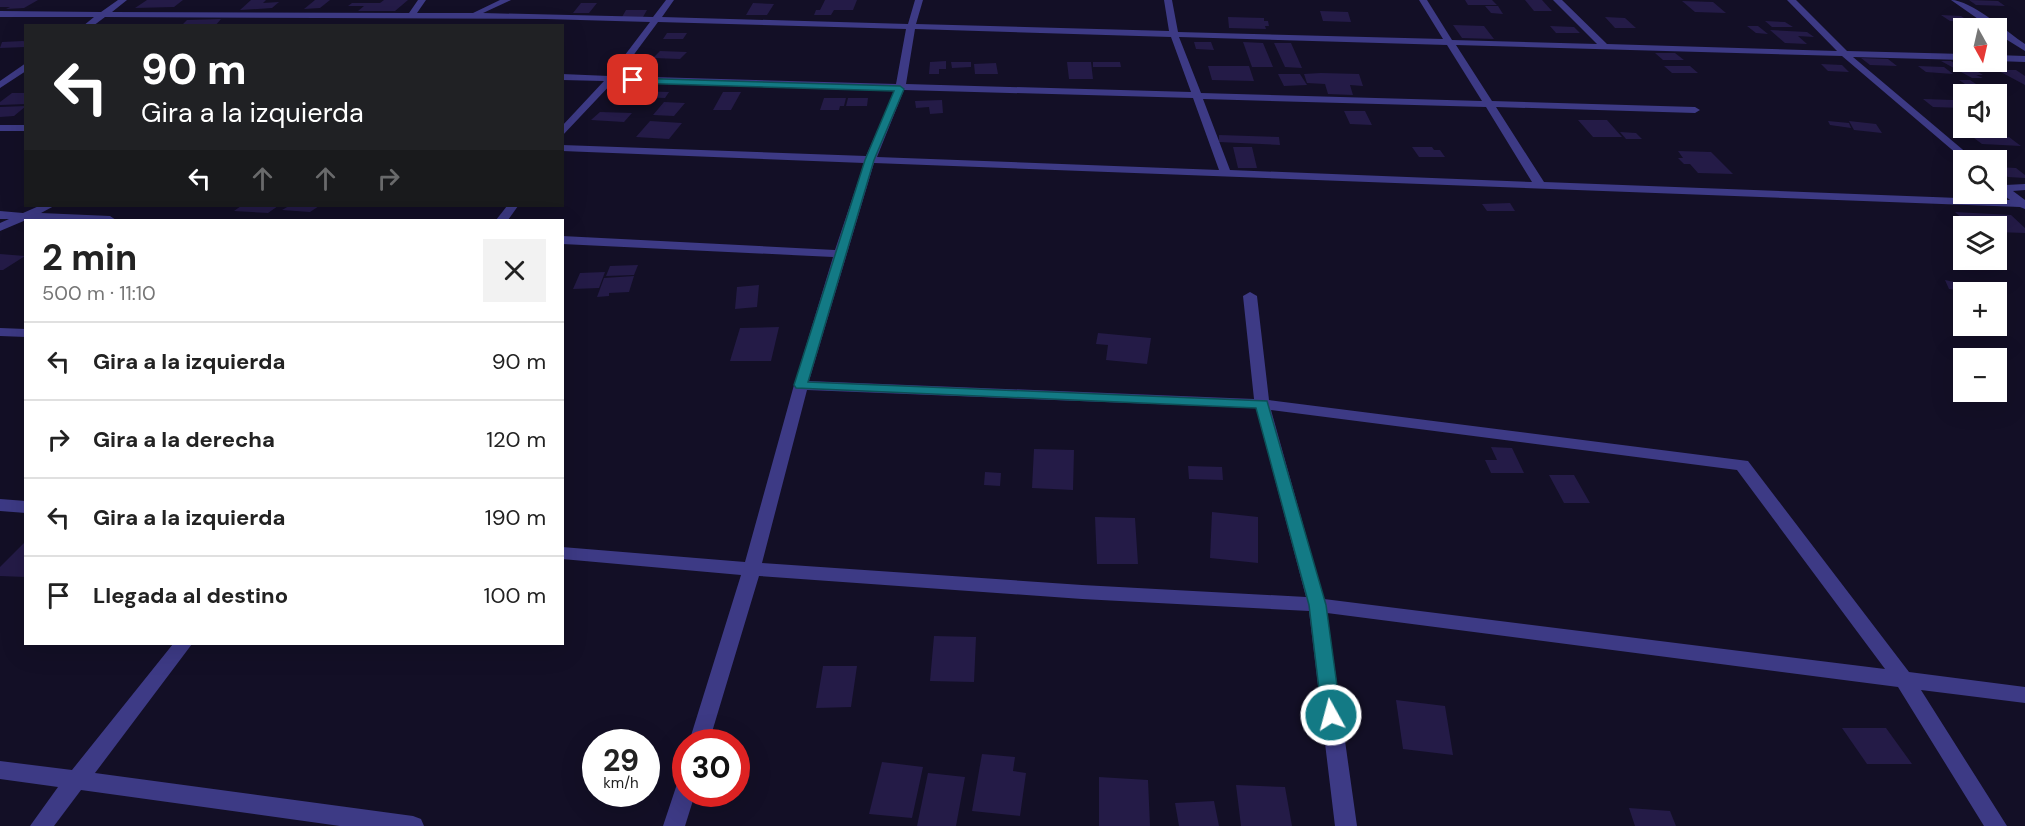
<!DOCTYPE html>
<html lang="es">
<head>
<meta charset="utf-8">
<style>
  :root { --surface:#fff; --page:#f2f2f2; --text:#222; --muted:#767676; --line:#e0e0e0 }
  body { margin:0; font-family:"DM Sans",sans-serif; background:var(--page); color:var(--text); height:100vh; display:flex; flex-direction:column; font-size:22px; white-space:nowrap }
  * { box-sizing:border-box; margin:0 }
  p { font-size:20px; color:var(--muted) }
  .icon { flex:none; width:33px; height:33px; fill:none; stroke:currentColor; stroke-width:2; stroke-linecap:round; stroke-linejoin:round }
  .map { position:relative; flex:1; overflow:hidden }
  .drawer { position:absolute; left:24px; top:219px; width:540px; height:426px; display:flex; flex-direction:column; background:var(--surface); border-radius:0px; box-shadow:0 6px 24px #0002 }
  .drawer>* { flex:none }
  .guide { position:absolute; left:24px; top:24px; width:540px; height:183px; border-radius:0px; box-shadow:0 6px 24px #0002; background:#202124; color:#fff; overflow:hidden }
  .needle { width:39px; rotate:172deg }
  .fabs { position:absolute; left:1953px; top:18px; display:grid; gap:12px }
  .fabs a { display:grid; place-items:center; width:54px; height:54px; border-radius:0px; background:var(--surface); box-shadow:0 6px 24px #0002; font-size:30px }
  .speed { position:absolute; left:582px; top:729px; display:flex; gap:12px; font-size:30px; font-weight:700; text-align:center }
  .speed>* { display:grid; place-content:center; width:78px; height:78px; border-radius:50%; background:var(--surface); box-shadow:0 6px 24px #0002; line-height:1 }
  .speed small { font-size:15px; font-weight:400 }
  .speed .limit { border:9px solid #d22; background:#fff; color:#111 }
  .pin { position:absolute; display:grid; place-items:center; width:51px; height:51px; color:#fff; margin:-26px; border-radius:12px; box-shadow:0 3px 9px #0006 }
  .me { position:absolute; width:66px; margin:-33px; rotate:353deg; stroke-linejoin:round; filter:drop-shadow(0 0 4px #0008) }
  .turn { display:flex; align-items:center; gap:21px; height:126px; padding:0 18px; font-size:27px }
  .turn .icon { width:78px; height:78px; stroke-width:2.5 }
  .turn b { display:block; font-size:42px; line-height:51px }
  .lanes { display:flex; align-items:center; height:57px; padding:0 18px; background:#0003; justify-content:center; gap:30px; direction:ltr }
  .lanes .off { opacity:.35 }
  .round { display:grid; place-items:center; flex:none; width:63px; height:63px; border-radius:0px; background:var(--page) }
  .headline { display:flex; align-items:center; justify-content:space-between; height:102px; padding:0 18px }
  h1 { font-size:36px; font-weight:700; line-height:45px }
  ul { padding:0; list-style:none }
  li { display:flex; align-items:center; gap:18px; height:78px; padding:0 18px; border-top:2px solid var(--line) }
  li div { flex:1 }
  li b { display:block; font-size:22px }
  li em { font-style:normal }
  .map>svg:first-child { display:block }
  .building { fill:#241b47 }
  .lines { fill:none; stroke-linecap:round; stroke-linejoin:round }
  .minor { fill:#3d3a85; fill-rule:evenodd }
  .route { fill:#137a85; stroke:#0c4f56; stroke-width:1.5 }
</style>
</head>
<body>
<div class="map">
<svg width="2025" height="826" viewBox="0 0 2025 826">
  <rect width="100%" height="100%" fill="#130f26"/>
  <path class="building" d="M 0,0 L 38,0 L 24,8 L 6,9 L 10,7 L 0,7 Z
    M 147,0 L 183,0 L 174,7 L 135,8 Z
    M 251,0 L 266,0 L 263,3 L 279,2 L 272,8 L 240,10 Z
    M 315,0 L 330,0 L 320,8 L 304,9 Z
    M 384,0 L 408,0 L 395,11 L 358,11 L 364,6 L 348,6 L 352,3 L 380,3 Z
    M 825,0 L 857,0 L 853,10 L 834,10 L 831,15 L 814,15 L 816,10 L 820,10 Z
    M 1465,0 L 1492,0 L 1497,5 L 1468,5 Z
    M 1525,0 L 1542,0 L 1552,11 L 1534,11 Z
    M 1969,0 L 1998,1 L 2005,6 L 1976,5 Z
    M 1682,1 L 1713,2 L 1726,13 L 1695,12 Z
    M 581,3 L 597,3 L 589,13 L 573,13 Z
    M 753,3 L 774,4 L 767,15 L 746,15 Z
    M 1485,6 L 1498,6 L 1503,14 L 1491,13 Z
    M 626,10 L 647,10 L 643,17 L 622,17 Z
    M 1320,11 L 1348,12 L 1351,22 L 1323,21 Z
    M 1941,15 L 1961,16 L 1970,22 L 1950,21 Z
    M 1228,17 L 1264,18 L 1264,21 L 1268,21 L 1269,26 L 1265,26 L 1266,29 L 1229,28 Z
    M 1605,17 L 1625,18 L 1636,28 L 1615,28 Z
    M 221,19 L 215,26 L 181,26 L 187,20 Z
    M 1765,21 L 1785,22 L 1793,27 L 1772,27 Z
    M 1453,25 L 1484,26 L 1494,39 L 1462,38 Z
    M 1550,26 L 1574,27 L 1580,33 L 1556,33 Z
    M 1747,26 L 1758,26 L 1768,34 L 1756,33 Z
    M 1770,30 L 1807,32 L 1814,37 L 1798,36 L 1807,44 L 1785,43 Z
    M 667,33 L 687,33 L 683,39 L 663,39 Z
    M 23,41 L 26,42 L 26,47 L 0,48 L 2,42 Z
    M 1194,42 L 1211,42 L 1214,50 L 1196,49 Z
    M 1243,42 L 1263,43 L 1273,67 L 1252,67 Z
    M 1274,43 L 1291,43 L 1302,68 L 1285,67 Z
    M 660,51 L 687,52 L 680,59 L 653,58 Z
    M 1655,53 L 1675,53 L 1684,60 L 1663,60 Z
    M 1861,58 L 1888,59 L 1897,66 L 1870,65 Z
    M 946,61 L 946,69 L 939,69 L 939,74 L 929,74 L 930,62 Z
    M 1941,61 L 1951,61 L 1960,67 L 1970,67 L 1983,75 L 1976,75 L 1983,78 L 1972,78 Z
    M 951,62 L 971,62 L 971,67 L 952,68 Z
    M 1067,62 L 1091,62 L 1093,79 L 1069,79 Z
    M 1093,62 L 1120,62 L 1121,67 L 1093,67 Z
    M 996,63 L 998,74 L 975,74 L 974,64 Z
    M 1821,64 L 1842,65 L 1849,72 L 1828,71 Z
    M 1208,66 L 1249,66 L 1254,81 L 1212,80 Z
    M 1664,66 L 1690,66 L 1698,73 L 1672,73 Z
    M 1918,66 L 1944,67 L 1953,74 L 1926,72 Z
    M 1997,70 L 2016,70 L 2025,76 L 2025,85 Z
    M 1321,73 L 1359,74 L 1363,86 L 1350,85 L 1353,95 L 1328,94 L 1325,84 L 1307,83 L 1304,74 Z
    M 1278,74 L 1300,74 L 1307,85 L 1284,86 Z
    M 1959,80 L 1970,80 L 1982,88 L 1971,88 Z
    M 632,91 L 669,92 L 665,98 L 627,97 Z
    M 723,92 L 741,92 L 731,110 L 713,110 Z
    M 12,93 L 26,93 L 26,104 L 0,105 L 0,102 Z
    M 824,98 L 846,98 L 844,106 L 840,106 L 839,110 L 820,110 Z
    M 848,98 L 868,98 L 867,106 L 846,106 Z
    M 1923,99 L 1953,100 L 1963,108 L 1933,107 Z
    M 942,100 L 943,113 L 930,114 L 929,107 L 916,108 L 915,101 Z
    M 664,102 L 685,103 L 674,116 L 653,115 Z
    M 26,106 L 14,116 L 0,117 L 0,107 Z
    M 1344,111 L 1365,111 L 1372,125 L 1350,124 Z
    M 600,112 L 632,113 L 624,122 L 591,120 Z
    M 1578,120 L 1607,120 L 1622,137 L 1593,137 Z
    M 650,121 L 682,123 L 669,139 L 636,137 Z
    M 1828,121 L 1849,123 L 1851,128 L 1830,125 Z
    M 1849,121 L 1876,124 L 1882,133 L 1854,130 Z
    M 1620,132 L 1636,133 L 1642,139 L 1626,139 Z
    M 1219,135 L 1279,137 L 1280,145 L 1219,142 Z
    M 1970,135 L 2009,137 L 2021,146 L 1982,144 Z
    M 1233,147 L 1252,147 L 1257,168 L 1238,168 Z
    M 1412,147 L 1432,147 L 1434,150 L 1440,150 L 1445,157 L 1419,157 Z
    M 1678,151 L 1711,152 L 1733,174 L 1698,173 L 1690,164 L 1684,164 L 1678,158 L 1683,158 Z
    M 1996,167 L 2016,168 L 2025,175 L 2025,178 L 2008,177 Z
    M 1510,203 L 1515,211 L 1487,211 L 1482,204 Z
    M 241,206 L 278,206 L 268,213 L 234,211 Z
    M 289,206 L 319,206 L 310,212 L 282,210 Z
    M 1955,212 L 2011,215 L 2025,228 L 2025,233 L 1996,232 L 1996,226 L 1970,226 Z
    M 0,254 L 25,256 L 3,270 L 0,270 Z
    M 638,265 L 634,275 L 606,276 L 610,266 Z
    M 605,272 L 599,288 L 573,289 L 580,273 Z
    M 634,276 L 629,292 L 609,293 L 609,296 L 597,297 L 604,278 Z
    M 1945,280 L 1959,283 L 1964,291 L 1949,289 Z
    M 759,285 L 757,307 L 735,309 L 737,287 Z
    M 779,327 L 771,361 L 730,361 L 740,328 Z
    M 1098,333 L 1151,338 L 1147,364 L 1106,360 L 1108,345 L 1096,344 Z
    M 1491,447 L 1512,448 L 1524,473 L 1491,473 L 1485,460 L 1497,460 Z
    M 1034,449 L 1074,450 L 1073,490 L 1032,488 Z
    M 1188,466 L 1222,467 L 1223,480 L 1189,479 Z
    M 985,472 L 1001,473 L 1000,486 L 984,485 Z
    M 1549,475 L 1574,475 L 1590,503 L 1564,503 Z
    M 1212,512 L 1258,517 L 1258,563 L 1210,558 Z
    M 1095,517 L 1135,518 L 1138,564 L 1097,564 Z
    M 24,543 L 26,577 L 0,576 L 0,567 Z
    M 934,636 L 976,637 L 974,682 L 930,681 Z
    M 823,666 L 857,666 L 851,707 L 816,708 Z
    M 1396,700 L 1445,706 L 1453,755 L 1403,749 Z
    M 1842,728 L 1886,728 L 1912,764 L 1867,764 Z
    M 982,754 L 1015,757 L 1013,771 L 1026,773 L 1020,816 L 972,811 Z
    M 882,762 L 923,767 L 912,818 L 869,814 Z
    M 928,773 L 965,777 L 956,826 L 917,826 Z
    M 1099,777 L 1148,780 L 1150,826 L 1099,826 Z
    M 1236,785 L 1285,787 L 1292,826 L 1241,826 Z
    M 1214,801 L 1219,826 L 1179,826 L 1175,803 Z
    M 1629,808 L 1670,811 L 1676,826 L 1635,826 Z"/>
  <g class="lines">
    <path class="minor" d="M 118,0 L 127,0 L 112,12 L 409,13 L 418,0 L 426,0 L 417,13 L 473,13 L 500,0 L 511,0 L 483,13 L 653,17 L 666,0 L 674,0 L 662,17 L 908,24 L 915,0 L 923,0 L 916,24 L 1169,31 L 1164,0 L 1172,0 L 1178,32 L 1443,39 L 1419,0 L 1427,0 L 1452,40 L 1597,44 L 1553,0 L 1562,0 L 1607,44 L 1837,51 L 1787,0 L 1796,0 L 1847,51 L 1964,54 L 1964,60 L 1853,57 L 1975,160 L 1964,160 L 1842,56 L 1456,45 L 1492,101 L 1695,107 L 1700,110 L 1695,113 L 1496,107 L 1544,182 L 2010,200 L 1996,189 L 1996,180 L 2005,185 L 2025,184 L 2025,190 L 2013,191 L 2025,200 L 2025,209 L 2020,207 L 874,163 L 809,381 L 1254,399 L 1243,296 L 1250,292 L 1257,296 L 1269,400 L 1748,461 L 1909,672 L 2025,687 L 2025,703 L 1921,690 L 2007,826 L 1984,826 L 1898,687 L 1327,613 L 1357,826 L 1335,826 L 1309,611 L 1082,599 L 759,576 L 709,742 L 689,742 L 741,575 L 562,559 L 562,547 L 745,562 L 794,385 L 833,257 L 562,244 L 562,236 L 835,250 L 864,163 L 562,151 L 562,145 L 866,156 L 895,90 L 614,81 L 562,136 L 562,126 L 604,81 L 562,80 L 562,74 L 609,76 L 650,22 L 545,19 L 105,17 L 93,26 L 83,26 L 94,17 L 0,17 L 0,11 L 101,12 ZM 658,22 L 906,29 L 896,84 L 618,76 ZM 915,29 L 1171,37 L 1191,92 L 906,84 ZM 1179,37 L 1447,45 L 1482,101 L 1201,93 ZM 904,90 L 1193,98 L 1219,170 L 877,157 ZM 1203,99 L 1486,107 L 1532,182 L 1230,170 ZM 807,390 L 1256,408 L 1306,597 L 1082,585 L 762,563 ZM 1271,410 L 1737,470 L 1885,669 L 1324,599 Z
      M 1951,0 C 1971,0 2007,32 2025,44 L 2025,51 L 1996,33 L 1996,28 L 1991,28 Z
      M 1996,55 L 2025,56 L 2025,62 L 1996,61 Z
      M 26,63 L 26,71 L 0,88 L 0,81 Z
      M 0,125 L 26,125 L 26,131 L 0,131 Z
      M 39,206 L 54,206 L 41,213 L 110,216 L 116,220 L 26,220 L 0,231 L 0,223 L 9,219 L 0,219 L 0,211 L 23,213 Z
      M 507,206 L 518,206 L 508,220 L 496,220 Z
      M 0,328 L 26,329 L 26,337 L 0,336 Z
      M 0,499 L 26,501 L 26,513 L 0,511 Z
      M 173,644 L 192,644 L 95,773 L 413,816 L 421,819 L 424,826 L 340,826 L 81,790 L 54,826 L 30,826 L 58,787 L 0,779 L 0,761 L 72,770 Z
      M 686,779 L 686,794 L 695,794 L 685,826 L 663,826 L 678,781 Z"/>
  </g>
  <path class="route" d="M 630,78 L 900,86 L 904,89 L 874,160 L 808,382 L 1267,401 L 1326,605 L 1341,715 L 1338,721 L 1331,723 L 1325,721 L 1322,715 L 1309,605 L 1256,408 L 796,388 L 794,385 L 865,160 L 894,91 L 633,83 L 629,80 Z"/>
</svg>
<div class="fabs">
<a><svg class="needle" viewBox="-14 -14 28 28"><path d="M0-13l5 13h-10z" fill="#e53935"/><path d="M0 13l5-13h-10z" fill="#767676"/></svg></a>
<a><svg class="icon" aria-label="sound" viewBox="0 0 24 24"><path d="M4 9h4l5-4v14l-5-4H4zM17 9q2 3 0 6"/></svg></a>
<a><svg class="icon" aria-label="search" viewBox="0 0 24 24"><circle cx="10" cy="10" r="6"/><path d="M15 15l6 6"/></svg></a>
<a><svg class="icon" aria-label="layers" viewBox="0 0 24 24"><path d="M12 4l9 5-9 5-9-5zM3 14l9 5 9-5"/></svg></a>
<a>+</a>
<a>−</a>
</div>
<div class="speed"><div>29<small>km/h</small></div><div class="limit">30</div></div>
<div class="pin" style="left:633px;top:80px;background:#d93025"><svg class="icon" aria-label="arrive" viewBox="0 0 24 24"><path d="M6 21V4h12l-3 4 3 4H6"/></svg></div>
<svg class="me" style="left:1331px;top:715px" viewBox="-20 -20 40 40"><circle r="17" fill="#137a85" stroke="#fff" stroke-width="3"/><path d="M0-11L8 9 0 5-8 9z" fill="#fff"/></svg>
<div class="guide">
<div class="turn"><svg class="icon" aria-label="left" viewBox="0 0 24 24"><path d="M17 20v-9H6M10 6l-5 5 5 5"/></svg><div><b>90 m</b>Gira a la izquierda</div></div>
<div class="lanes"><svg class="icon" aria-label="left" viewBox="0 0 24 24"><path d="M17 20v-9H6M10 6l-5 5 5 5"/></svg><svg class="icon off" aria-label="ahead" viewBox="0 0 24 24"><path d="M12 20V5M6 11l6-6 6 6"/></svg><svg class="icon off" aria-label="ahead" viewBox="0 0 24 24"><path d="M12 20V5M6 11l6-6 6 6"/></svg><svg class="icon off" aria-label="right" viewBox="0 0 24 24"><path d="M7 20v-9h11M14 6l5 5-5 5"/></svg></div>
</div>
<section class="drawer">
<div class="headline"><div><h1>2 min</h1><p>500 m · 11:10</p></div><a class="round"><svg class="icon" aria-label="close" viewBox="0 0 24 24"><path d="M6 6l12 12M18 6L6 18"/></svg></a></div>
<ul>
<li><svg class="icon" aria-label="left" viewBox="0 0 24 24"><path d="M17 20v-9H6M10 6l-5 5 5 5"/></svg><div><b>Gira a la izquierda</b></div><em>90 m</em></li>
<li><svg class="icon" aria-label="right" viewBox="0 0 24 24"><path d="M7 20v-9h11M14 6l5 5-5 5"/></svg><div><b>Gira a la derecha</b></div><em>120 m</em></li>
<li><svg class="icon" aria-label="left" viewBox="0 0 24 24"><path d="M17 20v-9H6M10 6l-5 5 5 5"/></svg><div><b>Gira a la izquierda</b></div><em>190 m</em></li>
<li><svg class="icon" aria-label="arrive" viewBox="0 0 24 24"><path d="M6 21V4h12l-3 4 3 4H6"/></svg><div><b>Llegada al destino</b></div><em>100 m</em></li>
</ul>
</section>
</div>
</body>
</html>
